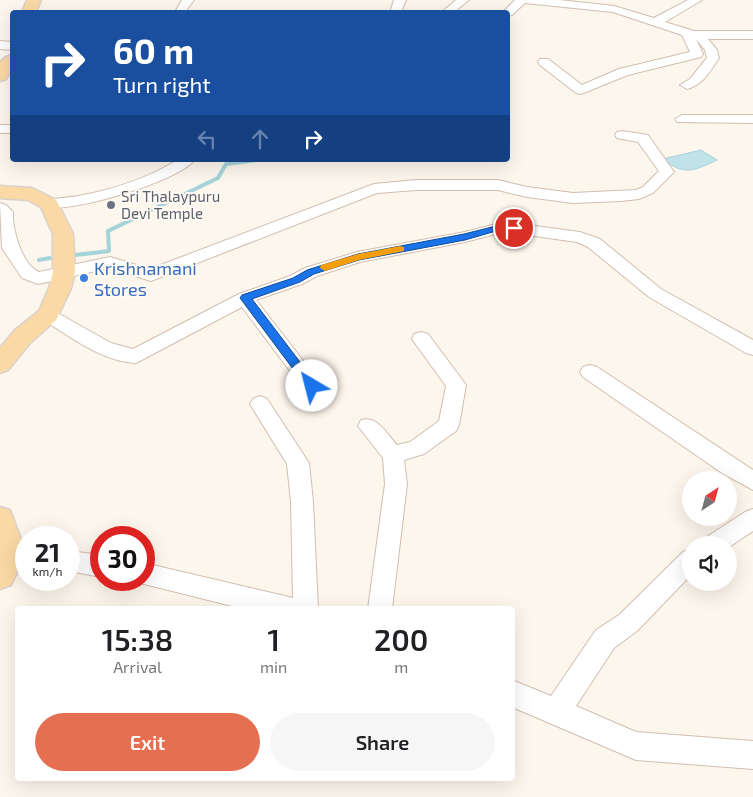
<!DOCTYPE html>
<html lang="en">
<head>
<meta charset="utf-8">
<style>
  :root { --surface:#fff; --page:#f6f6f6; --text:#202124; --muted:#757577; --accent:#e76f51 }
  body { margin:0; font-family:"Exo 2",sans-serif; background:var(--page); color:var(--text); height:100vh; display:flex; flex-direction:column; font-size:19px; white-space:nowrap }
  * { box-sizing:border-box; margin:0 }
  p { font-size:16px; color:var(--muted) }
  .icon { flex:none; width:28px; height:28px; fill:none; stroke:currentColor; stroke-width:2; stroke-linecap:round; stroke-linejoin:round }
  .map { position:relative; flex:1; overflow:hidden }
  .drawer { position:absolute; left:15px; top:606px; width:500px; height:175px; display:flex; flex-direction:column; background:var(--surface); border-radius:5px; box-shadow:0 5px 20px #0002 }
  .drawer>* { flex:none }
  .hud { position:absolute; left:10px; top:10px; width:500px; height:152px; border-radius:5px; box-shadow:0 5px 20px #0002; background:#1a4fa0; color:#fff; overflow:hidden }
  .needle { width:32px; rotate:36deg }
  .buttons { position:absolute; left:682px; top:471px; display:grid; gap:10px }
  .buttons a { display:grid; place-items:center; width:55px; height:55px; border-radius:50%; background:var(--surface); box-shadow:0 5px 20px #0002; font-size:25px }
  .speed { position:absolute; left:15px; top:526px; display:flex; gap:10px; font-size:25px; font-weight:700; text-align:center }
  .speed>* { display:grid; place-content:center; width:65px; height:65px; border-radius:50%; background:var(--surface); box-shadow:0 5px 20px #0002; line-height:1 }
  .speed small { font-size:12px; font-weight:400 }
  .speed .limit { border:8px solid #d22; background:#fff; color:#111 }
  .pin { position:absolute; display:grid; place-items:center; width:42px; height:42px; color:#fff; margin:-21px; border:2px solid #fff; border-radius:50%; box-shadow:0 1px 5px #0007 }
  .me { position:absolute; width:55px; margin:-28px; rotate:323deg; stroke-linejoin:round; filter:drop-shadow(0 0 4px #0008) }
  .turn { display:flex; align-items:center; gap:18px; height:105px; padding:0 20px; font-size:22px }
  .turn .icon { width:65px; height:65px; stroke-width:2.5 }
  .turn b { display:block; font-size:35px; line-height:42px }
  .lanes { display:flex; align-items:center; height:48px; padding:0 20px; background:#0003; justify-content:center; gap:25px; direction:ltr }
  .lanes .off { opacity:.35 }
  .eta { display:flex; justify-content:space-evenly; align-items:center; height:85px; text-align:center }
  .eta b { font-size:30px; font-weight:600; line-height:35px }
  .action { display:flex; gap:10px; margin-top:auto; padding:10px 20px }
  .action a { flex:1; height:58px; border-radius:30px; background:var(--accent); color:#fff; font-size:20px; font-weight:600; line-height:58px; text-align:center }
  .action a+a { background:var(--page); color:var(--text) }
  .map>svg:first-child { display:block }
  .water { fill:#bfe3e8; stroke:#a5d3da }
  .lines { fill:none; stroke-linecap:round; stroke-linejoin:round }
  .stream { stroke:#a5d3da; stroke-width:4 }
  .minor-casing { stroke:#d1beb0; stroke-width:2 }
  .major-casing { stroke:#dad1cd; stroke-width:3 }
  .minor { fill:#fff; fill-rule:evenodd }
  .major { fill:#fbd9a5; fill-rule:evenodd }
  .route { fill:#1a73e8; stroke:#114b97 }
  .slow { fill:#f59e0b }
  .worship-dot { fill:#6b7280; stroke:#fffaf3; stroke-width:2 }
  .shop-dot { fill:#3f7fe0; stroke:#fffaf3; stroke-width:2 }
  .labels { text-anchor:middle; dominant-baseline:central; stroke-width:4; stroke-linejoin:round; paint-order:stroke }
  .far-worship-label { font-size:15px; fill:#5b616d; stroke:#fffaf3; text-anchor:start }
  .shop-label { font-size:18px; fill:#366cbe; stroke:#fffaf3; text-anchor:start }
</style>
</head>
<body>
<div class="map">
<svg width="753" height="797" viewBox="0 0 753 797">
  <rect width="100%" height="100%" fill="#fdf6ec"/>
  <path class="water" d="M 701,150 L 717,160 C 694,171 684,176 663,159 Z"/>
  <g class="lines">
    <path class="stream" d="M 76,255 L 109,251 L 108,231 L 218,178 L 226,164 L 257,160
      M 39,260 L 50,258"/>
    <defs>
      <path id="minor" d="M 182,0 L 194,0 L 185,12 L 175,12 Z
        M 394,0 L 406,0 L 401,12 L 390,12 Z
        M 456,0 L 469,0 L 454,12 L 442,12 Z
        M 515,0 L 559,0 L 614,6 L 654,18 L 688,0 L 702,0 L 665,22 L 694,31 L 753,31 L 753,39 L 708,39 L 717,50 L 719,58 C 710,71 703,85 687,89 L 680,85 L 690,79 L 707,58 L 705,50 L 696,39 L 703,54 L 701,57 L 628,75 L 581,94 L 576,93 L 540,65 L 538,62 L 540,59 L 548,59 L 582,85 L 619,69 L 690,52 L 682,35 L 613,12 L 525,3 L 512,15 L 508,16 L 508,12 L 503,12 Z
        M 0,41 L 12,42 L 12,50 L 0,49 Z
        M 682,115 L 753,115 L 753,123 L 677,122 L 675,119 Z
        M 0,125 L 12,125 L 12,133 L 0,133 Z
        M 622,131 L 648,135 L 674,172 L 653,193 L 639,199 L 621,201 L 573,203 L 527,197 L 498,190 L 416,190 L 377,193 L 151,281 L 109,268 L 38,284 L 22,278 L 2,248 L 0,203 L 6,205 L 13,212 C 12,229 22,265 39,272 L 110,257 L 150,269 L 374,184 L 416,180 L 498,180 L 527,187 L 573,193 L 636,190 L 643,187 L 659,171 L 638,142 L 617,138 L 615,135 L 617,132 Z
        M 177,160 L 194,160 C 180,181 69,214 43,207 L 41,204 L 43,201 C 55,198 67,198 78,196 C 111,190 149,178 177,160 Z
        M 513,223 L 580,232 L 600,239 L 661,289 L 753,340 L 753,355 L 746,353 L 649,297 L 588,247 L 577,242 L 513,233 L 496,234 L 465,242 L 360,262 L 317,276 L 302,284 L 256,300 L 319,381 L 322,386 L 319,391 L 312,393 L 305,391 L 242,307 L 136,363 C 101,361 71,337 42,319 L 39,315 L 42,311 L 48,309 L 54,311 L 111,343 L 133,349 L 239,294 L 290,276 L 305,268 L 357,252 L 465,232 L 496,224 Z
        M 421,332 L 428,334 L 466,385 L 459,425 L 456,431 L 424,454 L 404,460 L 407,484 L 392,609 L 368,609 L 385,484 L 383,458 L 358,426 L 361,420 C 377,415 387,434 397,445 L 410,442 L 439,421 L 446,386 L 412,339 L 414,334 Z
        M 590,365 L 597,367 L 753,470 L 753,490 L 722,473 L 583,377 L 580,372 L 583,367 Z
        M 260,396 L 267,399 L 309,463 L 313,502 L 318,609 L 244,609 L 136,582 L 135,580 L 144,580 L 144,563 L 293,598 L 291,502 L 287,464 L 250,404 L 253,399 Z
        M 753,509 L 753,531 L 729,547 L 729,545 L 701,545 L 705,538 L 745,512 Z
        M 691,549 L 691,575 L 637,631 L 614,648 L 576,706 L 636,732 L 753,741 L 753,769 L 636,760 L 512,707 L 512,680 L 551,696 L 596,630 L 619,615 L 683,552 Z
        M 69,551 L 101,555 L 101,577 L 69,571 Z"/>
      <path id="major" d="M 27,0 L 41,0 L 36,12 L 22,12 Z
        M 12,55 L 12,68 L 6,79 L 0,81 L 0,62 L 6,57 Z
        M 0,186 L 32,188 L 56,200 L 73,234 L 75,272 L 71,288 L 56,320 L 30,343 L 8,370 L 0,373 L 0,348 L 14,331 L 39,311 L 49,288 L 53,272 L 53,234 L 41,207 L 28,200 L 0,198 Z
        M 0,507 L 10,510 L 26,553 L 11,585 L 0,589 Z"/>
    </defs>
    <use href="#minor" class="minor-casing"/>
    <use href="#major" class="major-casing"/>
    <use href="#minor" class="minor"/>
    <use href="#major" class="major"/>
  </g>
  <path class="route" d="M 514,225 L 518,228 L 517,230 L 496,231 L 465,240 L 359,260 L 314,274 L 300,282 L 252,299 L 316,383 L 317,386 L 316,389 L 308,389 L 240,298 L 242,295 L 293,278 L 307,270 L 358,254 L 464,234 L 496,226 Z"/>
  <path class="slow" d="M 400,246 L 404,247 L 404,251 L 359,260 L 325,271 L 320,268 L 321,265 L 358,254 Z"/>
  <circle class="worship-dot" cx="111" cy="205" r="5"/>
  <circle class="shop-dot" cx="84" cy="278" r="5"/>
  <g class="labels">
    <g class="far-worship-label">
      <text x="121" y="196">Sri Thalaypuru<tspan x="121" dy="17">Devi Temple</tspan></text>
    </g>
    <g class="shop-label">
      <text x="94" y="268">Krishnamani<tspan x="94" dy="21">Stores</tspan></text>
    </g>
  </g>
</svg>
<div class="buttons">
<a><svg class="needle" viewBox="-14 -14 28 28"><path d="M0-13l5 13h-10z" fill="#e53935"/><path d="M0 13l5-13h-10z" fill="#757577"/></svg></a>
<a><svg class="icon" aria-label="sound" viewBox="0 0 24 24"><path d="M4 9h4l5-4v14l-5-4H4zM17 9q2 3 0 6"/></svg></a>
</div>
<div class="speed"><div>21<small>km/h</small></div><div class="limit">30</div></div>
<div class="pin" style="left:514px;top:228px;background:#d93025"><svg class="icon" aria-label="arrive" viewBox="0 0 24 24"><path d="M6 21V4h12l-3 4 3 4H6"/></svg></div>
<svg class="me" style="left:312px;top:386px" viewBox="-20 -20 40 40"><circle r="19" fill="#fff"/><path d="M0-13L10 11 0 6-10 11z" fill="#1a73e8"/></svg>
<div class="hud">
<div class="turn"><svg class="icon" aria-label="right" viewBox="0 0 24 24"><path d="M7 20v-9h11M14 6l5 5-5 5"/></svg><div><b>60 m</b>Turn right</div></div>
<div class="lanes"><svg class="icon off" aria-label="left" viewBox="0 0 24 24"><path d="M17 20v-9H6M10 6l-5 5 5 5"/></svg><svg class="icon off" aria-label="ahead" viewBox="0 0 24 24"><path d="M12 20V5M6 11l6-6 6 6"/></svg><svg class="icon" aria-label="right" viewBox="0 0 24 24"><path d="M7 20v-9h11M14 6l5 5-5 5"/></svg></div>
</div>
<section class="drawer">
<div class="eta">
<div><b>15:38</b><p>Arrival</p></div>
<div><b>1</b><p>min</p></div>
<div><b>200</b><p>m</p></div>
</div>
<div class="action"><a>Exit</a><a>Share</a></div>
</section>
</div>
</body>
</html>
